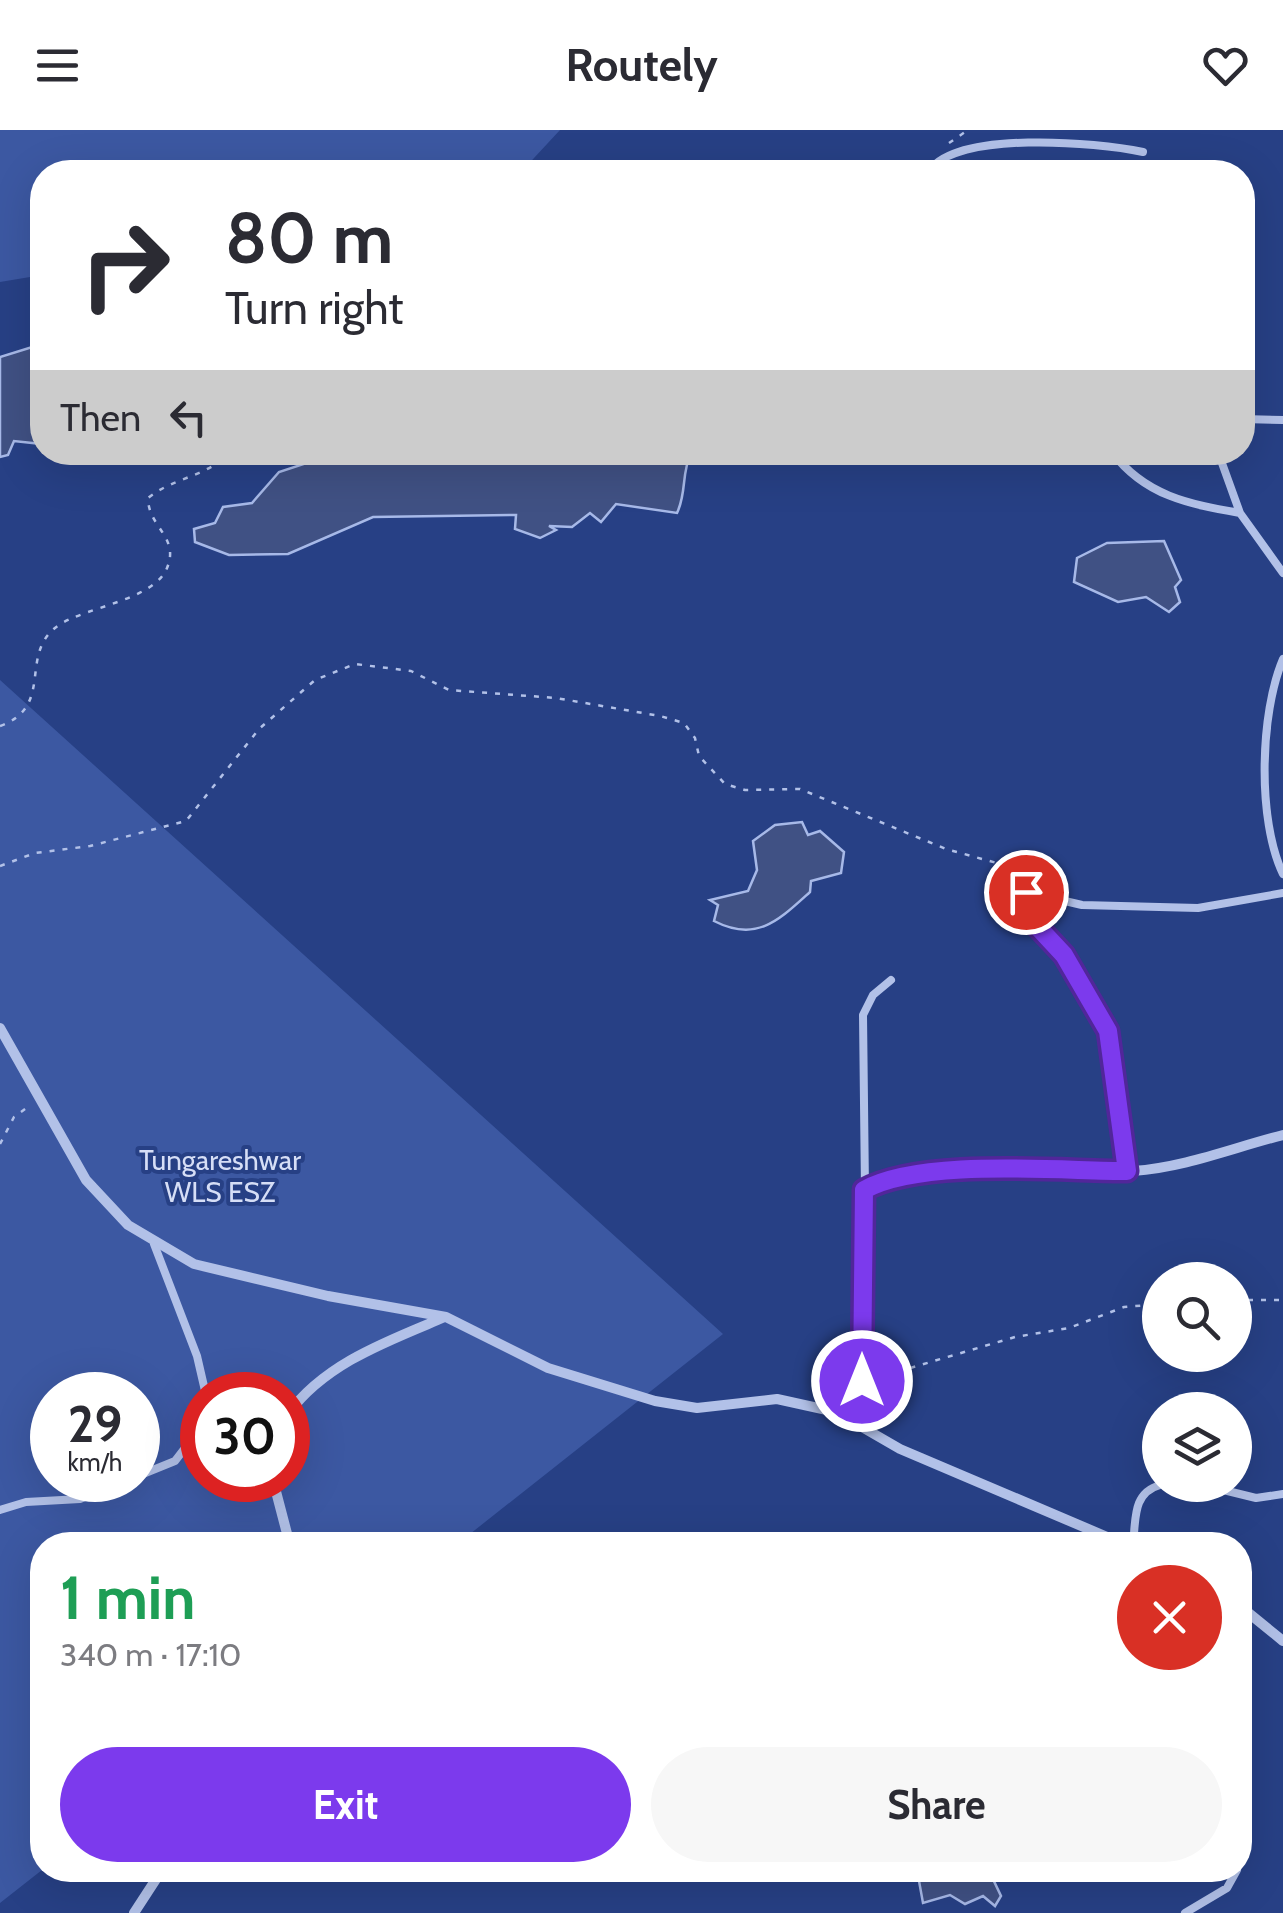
<!DOCTYPE html>
<html lang="en">
<head>
<meta charset="utf-8">
<style>
  :root { --surface:#fff; --page:#f7f7f7; --text:#2b2b33; --muted:#7c7c81; --accent:#7c3aed }
  body { margin:0; font-family:Cabin,sans-serif; background:var(--page); color:var(--text); height:100vh; display:flex; flex-direction:column; font-size:38px; white-space:nowrap }
  * { box-sizing:border-box; margin:0 }
  p { font-size:32px; color:var(--muted) }
  .icon { flex:none; width:55px; height:55px; fill:none; stroke:currentColor; stroke-width:2; stroke-linecap:round; stroke-linejoin:round }
  .map { position:relative; flex:1; overflow:hidden }
  .details { position:absolute; left:30px; top:1402px; width:1222px; height:350px; display:flex; flex-direction:column; background:var(--surface); border-radius:40px; box-shadow:0 10px 40px #0002 }
  .details>* { flex:none }
  .banner { position:absolute; left:30px; top:30px; width:1225px; height:305px; border-radius:40px; box-shadow:0 10px 40px #0002; background:#fff; color:var(--text); overflow:hidden }
  .controls { position:absolute; left:1142px; top:1132px; display:grid; gap:20px }
  .controls a { display:grid; place-items:center; width:110px; height:110px; border-radius:50%; background:var(--surface); box-shadow:0 10px 40px #0002; font-size:50px }
  .speed { position:absolute; left:30px; top:1242px; display:flex; gap:20px; font-size:50px; font-weight:700; text-align:center }
  .speed>* { display:grid; place-content:center; width:130px; height:130px; border-radius:50%; background:var(--surface); box-shadow:0 10px 40px #0002; line-height:1 }
  .speed small { font-size:25px; font-weight:400 }
  .speed .limit { border:15px solid #d22; background:#fff; color:#111 }
  .pin { position:absolute; display:grid; place-items:center; width:85px; height:85px; color:#fff; margin:-42px; border:5px solid #fff; border-radius:50%; box-shadow:0 2px 10px #0007 }
  .me { position:absolute; width:110px; margin:-55px; rotate:0deg; stroke-linejoin:round; filter:drop-shadow(0 0 8px #0008) }
  .turn { display:flex; align-items:center; gap:35px; height:210px; padding:0 30px; font-size:45px }
  .turn .icon { width:130px; height:130px; stroke-width:2.5 }
  .turn b { display:block; font-size:70px; line-height:85px }
  .then { display:flex; align-items:center; height:95px; padding:0 30px; background:#0003; gap:20px; font-size:38px }
  .round { display:grid; place-items:center; flex:none; width:105px; height:105px; border-radius:52px; background:var(--page) }
  .headline { display:flex; align-items:center; justify-content:space-between; height:170px; padding:0 30px }
  h1 { font-size:60px; font-weight:700; line-height:75px; color:#1e9e55 }
  .button { display:flex; gap:20px; margin-top:auto; padding:20px 30px }
  .button a { flex:1; height:115px; border-radius:60px; background:var(--accent); color:#fff; font-size:40px; font-weight:700; line-height:115px; text-align:center }
  .button a+a { background:var(--page); color:var(--text) }
  header { display:flex; justify-content:space-between; align-items:center; height:130px; padding:0 30px; background:var(--surface); font-size:45px; font-weight:700 }
  .map>svg:first-child { display:block }
  .green { fill:#3c58a2; fill-rule:evenodd }
  .water { fill:#405184; stroke:#a7b9e8; stroke-width:2.5 }
  .lines { fill:none; stroke-linecap:round; stroke-linejoin:round }
  .path { stroke:#b2c1e8; stroke-width:2.5; stroke-dasharray:5 8; stroke-linecap:butt }
  .lane { stroke:#b2c1e8; stroke-width:8 }
  .street { stroke:#b2c1e8; stroke-width:10 }
  .route-casing { stroke:#51269a; stroke-width:25 }
  .route { stroke:#7c3aed; stroke-width:18 }
  .labels { text-anchor:middle; dominant-baseline:central; stroke-width:8; stroke-linejoin:round; paint-order:stroke }
  .park-label { font-size:28px; fill:#d6def6; stroke:#274085 }
</style>
</head>
<body>
<header><svg class="icon" aria-label="menu" viewBox="0 0 24 24"><path d="M4 6h16M4 12h16M4 18h16"/></svg>Routely<svg class="icon" aria-label="heart" viewBox="0 0 24 24"><path d="M12 20l-8-8c-3-5 5-10 8-4 3-6 11-1 8 4z"/></svg></header>
<div class="map">
<svg width="1283" height="1783" viewBox="0 0 1283 1783">
  <rect width="100%" height="100%" fill="#274085"/>
  <path class="green" d="M 0,0 L 560,0 L 521,42 L 42,42 L 42,145 L 0,152 Z
    M 0,550 L 723,1204 L 456,1415 L 42,1415 L 42,1740 L 0,1773 ZM 52,1265 L 138,1265 L 138,1350 L 52,1350 ZM 202,1265 L 288,1265 L 288,1350 L 202,1350 Z"/>
  <path class="water" d="M 42,214 L 42,314 L 14,311 L 8,325 L 0,327 L 0,227 Z
    M 324,322 L 691,322 L 691,323 C 681,344 687,362 677,383 L 616,374 L 601,392 L 590,383 L 572,397 L 549,396 L 556,400 L 540,408 L 515,399 L 516,385 L 373,387 L 288,424 L 229,425 L 195,412 L 194,399 L 215,393 L 223,377 L 252,373 L 279,342 L 319,329 Z
    M 1164,411 L 1181,450 L 1175,457 L 1180,472 L 1169,482 L 1146,467 L 1118,472 L 1074,452 L 1077,428 L 1107,413 Z
    M 802,692 L 808,705 L 820,701 L 844,722 L 841,743 L 811,751 L 810,762 C 779,790 757,813 714,791 L 718,775 L 710,770 L 748,761 L 757,740 L 753,711 L 775,695 Z
    M 917,1740 L 967,1740 L 968,1746 L 999,1740 L 1004,1744 L 992,1747 L 1001,1766 L 995,1776 L 983,1766 L 965,1774 L 950,1765 L 923,1773 Z"/>
  <g class="lines">
    <path class="path" d="M 949,13 L 968,0
      M 903,42 L 920,36
      M 0,596 C 56,576 17,523 59,495 C 86,477 154,470 167,438 C 180,407 148,397 148,368 C 174,347 204,348 232,322
      M 0,736 L 35,723 L 90,716 L 186,691 L 259,599 L 315,550 L 355,534 L 411,541 L 449,560 L 556,568 L 660,586 L 684,593 L 695,608 L 699,626 L 725,654 L 745,660 L 800,659 L 946,719 L 1004,735 L 1020,751
      M 0,1014 L 14,987 L 28,977
      M 1235,1170 L 1283,1170
      M 873,1249 L 1015,1207 L 1069,1198 L 1124,1177 L 1160,1174"/>
    <path class="lane" d="M 929,42 C 954,0 1097,12 1143,22
      M 1242,289 L 1283,290
      M 1112,322 C 1145,366 1189,374 1240,383 L 1283,443
      M 1218,322 L 1240,383
      M 1283,529 C 1260,583 1257,690 1283,744
      M 1127,1041 L 1108,901 L 1064,825 L 1022,780 L 1026,762 L 1082,775 L 1198,778 L 1283,763
      M 865,1060 L 863,885 L 873,865 L 891,850
      M 154,1114 L 197,1226 L 206,1265
      M 138,1346 L 175,1331 L 202,1296
      M 1203,1355 L 1256,1368 L 1283,1364
      M 0,1380 L 26,1372 L 80,1369 L 129,1350
      M 1133,1415 C 1136,1390 1132,1363 1160,1355
      M 1185,1783 L 1227,1758 L 1237,1740"/>
    <path class="street" d="M 0,898 L 86,1050 L 128,1095 L 194,1134 L 328,1166 L 446,1187 L 548,1238 L 655,1271 L 697,1278 L 777,1269 L 836,1282 L 900,1319 L 1126,1415
      M 288,1284 C 325,1233 388,1211 445,1187
      M 856,1292 L 862,1251 L 865,1060 C 929,1024 1057,1046 1133,1041 C 1186,1037 1232,1018 1283,1005
      M 273,1350 L 290,1415
      M 1240,1476 L 1283,1511
      M 134,1783 L 162,1740"/>
  </g>
  <g class="lines">
    <defs>
      <path id="route" d="M 862,1251 L 864,1060 C 921,1028 1059,1041 1127,1041 L 1108,901 L 1064,825 L 1022,780 L 1026,762"/>
    </defs>
    <use href="#route" class="route-casing"/>
    <use href="#route" class="route"/>
  </g>
  <g class="labels">
    <g class="park-label">
      <text x="220" y="1030">Tungareshwar<tspan x="220" dy="32">WLS ESZ</tspan></text>
    </g>
  </g>
</svg>
<div class="controls">
<a><svg class="icon" aria-label="search" viewBox="0 0 24 24"><circle cx="10" cy="10" r="6"/><path d="M15 15l6 6"/></svg></a>
<a><svg class="icon" aria-label="layers" viewBox="0 0 24 24"><path d="M12 4l9 5-9 5-9-5zM3 14l9 5 9-5"/></svg></a>
</div>
<div class="speed"><div>29<small>km/h</small></div><div class="limit">30</div></div>
<div class="pin" style="left:1026px;top:762px;background:#d93025"><svg class="icon" aria-label="arrive" viewBox="0 0 24 24"><path d="M6 21V4h12l-3 4 3 4H6"/></svg></div>
<svg class="me" style="left:862px;top:1251px" viewBox="-20 -20 40 40"><circle r="17" fill="#7c3aed" stroke="#fff" stroke-width="3"/><path d="M0-11L8 9 0 5-8 9z" fill="#fff"/></svg>
<div class="banner">
<div class="turn"><svg class="icon" aria-label="right" viewBox="0 0 24 24"><path d="M7 20v-9h11M14 6l5 5-5 5"/></svg><div><b>80 m</b>Turn right</div></div>
<div class="then">Then<svg class="icon" aria-label="left" viewBox="0 0 24 24"><path d="M17 20v-9H6M10 6l-5 5 5 5"/></svg></div>
</div>
<section class="details">
<div class="headline"><div><h1>1 min</h1><p>340 m · 17:10</p></div><a class="round" style="background:#d93025;color:#fff"><svg class="icon" aria-label="close" viewBox="0 0 24 24"><path d="M6 6l12 12M18 6L6 18"/></svg></a></div>
<div class="button"><a>Exit</a><a>Share</a></div>
</section>
</div>
</body>
</html>
